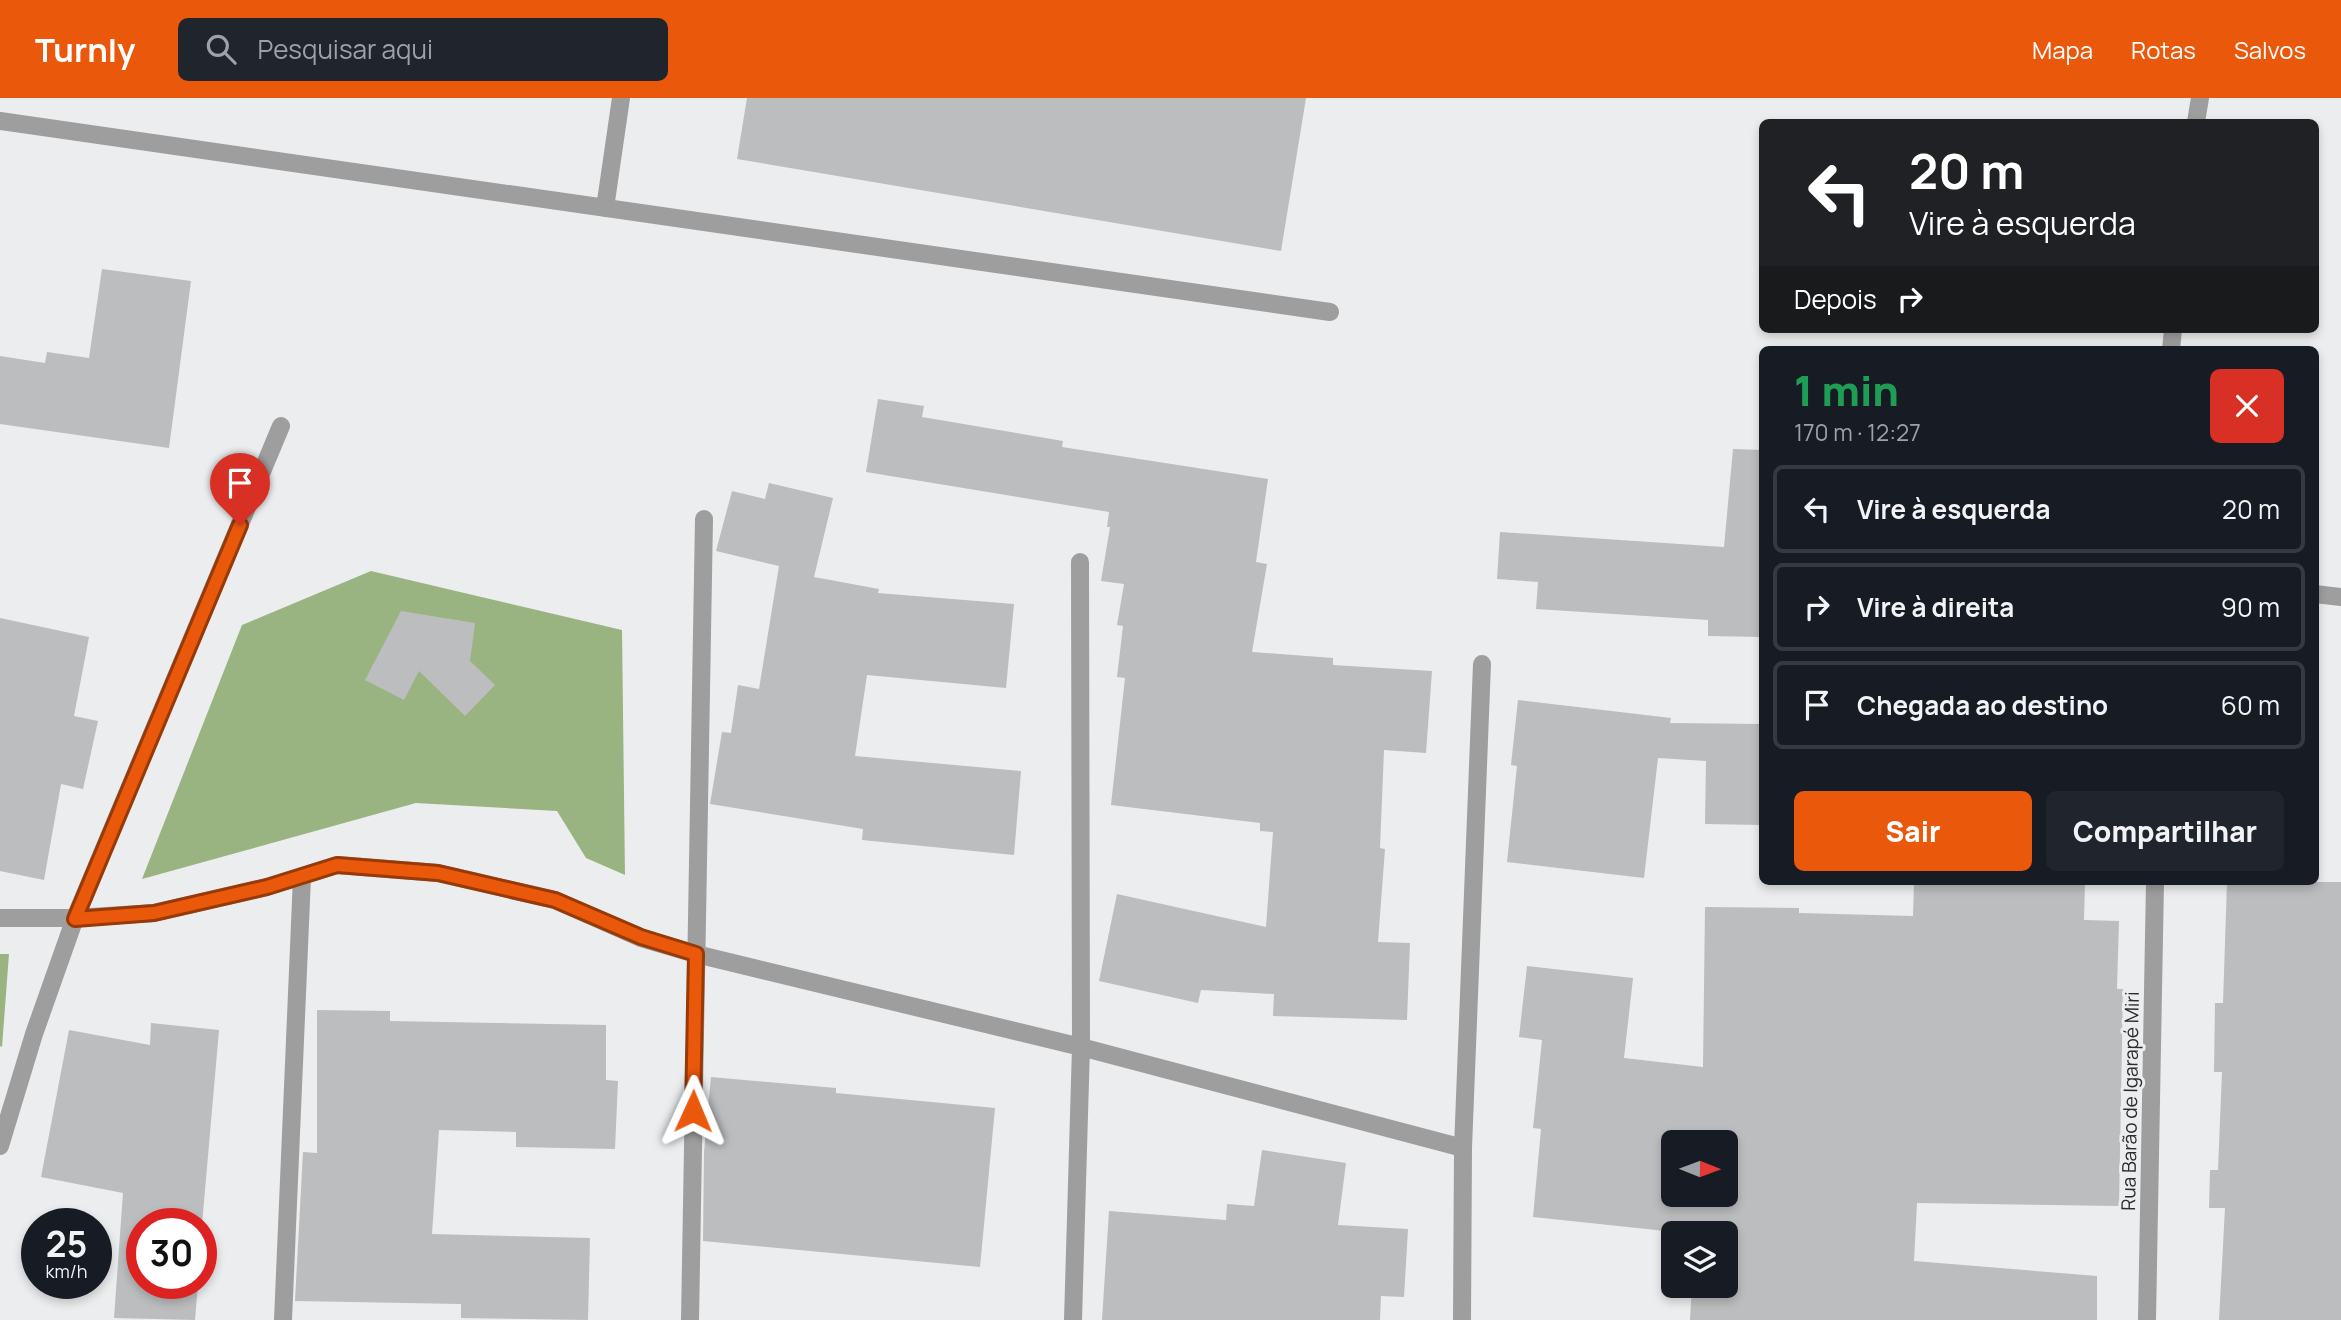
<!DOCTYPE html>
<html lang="pt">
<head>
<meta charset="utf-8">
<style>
  :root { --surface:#171b24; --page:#20242c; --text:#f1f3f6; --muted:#9ea1a6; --line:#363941; --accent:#ea580c }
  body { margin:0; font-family:Manrope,sans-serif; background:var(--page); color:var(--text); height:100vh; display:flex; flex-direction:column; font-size:26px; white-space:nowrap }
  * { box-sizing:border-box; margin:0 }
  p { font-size:23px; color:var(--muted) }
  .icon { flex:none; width:38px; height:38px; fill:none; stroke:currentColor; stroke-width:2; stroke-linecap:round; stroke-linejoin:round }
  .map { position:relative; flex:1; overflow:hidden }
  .side { position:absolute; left:1759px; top:248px; width:560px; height:539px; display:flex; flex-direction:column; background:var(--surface); border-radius:10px; box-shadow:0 4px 10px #0003 }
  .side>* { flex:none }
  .hud { position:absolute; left:1759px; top:21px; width:560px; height:214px; border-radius:10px; box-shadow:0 4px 10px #0003; background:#202124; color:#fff; overflow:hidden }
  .needle { width:46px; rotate:91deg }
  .buttons { position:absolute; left:1661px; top:1032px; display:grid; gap:14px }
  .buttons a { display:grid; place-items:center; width:77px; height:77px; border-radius:10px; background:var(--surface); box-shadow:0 4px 10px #0003; font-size:35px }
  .speed { position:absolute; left:21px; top:1110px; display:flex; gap:14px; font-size:35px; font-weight:700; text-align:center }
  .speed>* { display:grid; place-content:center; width:91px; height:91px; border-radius:50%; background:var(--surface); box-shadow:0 4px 10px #0003; line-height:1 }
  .speed small { font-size:18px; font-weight:400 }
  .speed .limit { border:10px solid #d22; background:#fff; color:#111 }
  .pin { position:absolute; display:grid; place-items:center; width:60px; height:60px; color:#fff; margin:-72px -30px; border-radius:50% 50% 50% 0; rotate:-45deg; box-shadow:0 0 7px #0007 }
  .pin .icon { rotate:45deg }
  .me { position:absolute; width:77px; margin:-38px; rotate:1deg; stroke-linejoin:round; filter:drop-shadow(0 0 5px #0008) }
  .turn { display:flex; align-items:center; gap:24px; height:147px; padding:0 35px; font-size:32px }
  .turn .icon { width:91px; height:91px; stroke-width:2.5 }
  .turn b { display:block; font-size:49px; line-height:60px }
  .then { display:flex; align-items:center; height:66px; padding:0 35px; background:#0003; gap:14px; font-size:26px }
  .round { display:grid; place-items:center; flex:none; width:74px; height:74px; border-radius:10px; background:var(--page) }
  .head { display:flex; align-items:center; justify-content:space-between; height:119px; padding:0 35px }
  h1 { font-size:42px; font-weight:800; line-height:52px; color:#1e9e55 }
  .action { display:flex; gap:14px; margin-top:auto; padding:14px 35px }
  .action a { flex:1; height:80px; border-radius:10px; background:var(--accent); color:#fff; font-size:28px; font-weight:800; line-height:80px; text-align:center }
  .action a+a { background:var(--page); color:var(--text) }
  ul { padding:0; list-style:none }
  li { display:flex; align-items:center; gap:21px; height:88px; margin:0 14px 10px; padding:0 21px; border:4px solid var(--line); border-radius:10px }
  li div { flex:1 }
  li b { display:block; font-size:26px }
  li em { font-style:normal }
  header { display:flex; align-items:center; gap:42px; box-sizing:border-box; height:98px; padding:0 35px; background:var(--accent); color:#fff }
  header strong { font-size:33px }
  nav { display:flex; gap:38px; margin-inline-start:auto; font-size:24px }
  .search { width:490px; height:63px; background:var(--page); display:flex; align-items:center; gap:18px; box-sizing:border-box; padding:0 24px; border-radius:10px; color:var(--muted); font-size:26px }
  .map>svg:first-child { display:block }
  .forest { fill:#9ab481 }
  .building { fill:#bcbdbe; fill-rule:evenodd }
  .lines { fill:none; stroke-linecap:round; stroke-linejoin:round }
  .service { stroke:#9e9e9e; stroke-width:18 }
  .minor { stroke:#9e9e9e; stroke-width:18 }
  .tertiary { stroke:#9e9e9e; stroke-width:18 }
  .route-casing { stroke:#983908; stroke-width:18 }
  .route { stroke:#ea580c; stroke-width:12 }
  .labels { text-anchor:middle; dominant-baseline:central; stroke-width:6; stroke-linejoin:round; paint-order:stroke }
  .street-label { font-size:19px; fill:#2b2c2c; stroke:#ecedee }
</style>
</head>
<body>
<header>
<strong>Turnly</strong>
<div class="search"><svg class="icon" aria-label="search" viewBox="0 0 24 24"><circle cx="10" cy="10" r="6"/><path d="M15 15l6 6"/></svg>Pesquisar aqui</div>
<nav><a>Mapa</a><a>Rotas</a><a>Salvos</a></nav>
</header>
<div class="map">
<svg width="2341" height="1222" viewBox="0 0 2341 1222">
  <rect width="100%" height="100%" fill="#ecedee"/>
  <path class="forest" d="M 371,473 L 622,532 L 625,777 L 586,760 L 557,713 L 416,705 L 142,781 L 242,527 Z
    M 0,856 L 9,856 L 2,949 L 0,948 Z"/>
  <path class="building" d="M 747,0 L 1306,0 L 1281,153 L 737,61 Z
    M 102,171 L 191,183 L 169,350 L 0,326 L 0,258 L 45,265 L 47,254 L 89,260 Z
    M 878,301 L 924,308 L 922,319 L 1063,343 L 1062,349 L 1268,381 L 1256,464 L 1267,466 L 1252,554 L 1333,560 L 1333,567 L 1432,573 L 1426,655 L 1384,652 L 1380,750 L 1385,751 L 1378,844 L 1410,845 L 1407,922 L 1273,918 L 1274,896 L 1201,892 L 1198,905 L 1099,883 L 1117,796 L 1266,829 L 1273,734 L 1260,733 L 1260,725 L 1111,707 L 1125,580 L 1117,579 L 1123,528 L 1117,527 L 1124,486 L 1101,483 L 1110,429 L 1107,429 L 1109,414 L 866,374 Z
    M 1733,351 L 1762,352 L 1762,539 L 1708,538 L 1708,522 L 1536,511 L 1538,484 L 1497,481 L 1500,434 L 1724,449 Z
    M 769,385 L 833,400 L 814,479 L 879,491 L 878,495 L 1014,506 L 1006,590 L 867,577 L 855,658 L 1021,673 L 1014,757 L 862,742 L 863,731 L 710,706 L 722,634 L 731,635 L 738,587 L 759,591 L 779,468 L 716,453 L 732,393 L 765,401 Z
    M 401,513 L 475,525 L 470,563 L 495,587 L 465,618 L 419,573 L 404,602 L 365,582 Z
    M 0,520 L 89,539 L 74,618 L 98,623 L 83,691 L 61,686 L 44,782 L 0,773 Z
    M 1518,602 L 1671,620 L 1670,625 L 1762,626 L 1762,727 L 1705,726 L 1706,663 L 1658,660 L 1644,780 L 1507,764 L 1517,668 L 1511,667 Z
    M 1914,784 L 2085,784 L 2084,822 L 2119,823 L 2117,891 L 2123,891 L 2119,1108 L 1917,1105 L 1914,1163 L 2097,1178 L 2097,1222 L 1690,1222 L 1692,1188 L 1726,1188 L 1726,1136 L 1694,1136 L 1533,1119 L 1541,1031 L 1533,1030 L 1542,942 L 1519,939 L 1527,868 L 1633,880 L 1624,960 L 1703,969 L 1705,809 L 1799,810 L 1799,815 L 1913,818 ZM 1673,1045 L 1726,1045 L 1726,1097 L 1673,1097 Z
    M 2227,784 L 2341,784 L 2341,1222 L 2219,1222 L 2225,1110 L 2209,1110 L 2210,1072 L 2218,1072 L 2222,974 L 2214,974 L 2215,905 L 2223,905 Z
    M 317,912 L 390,913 L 390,923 L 606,927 L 606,982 L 618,983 L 615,1051 L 516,1049 L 516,1034 L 439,1032 L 432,1136 L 590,1140 L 588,1222 L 461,1220 L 461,1206 L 295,1203 L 303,1054 L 317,1055 Z
    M 151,925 L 219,932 L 201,1138 L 201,1125 L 142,1125 L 142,1185 L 198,1185 L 195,1222 L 114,1220 L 123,1095 L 41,1079 L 69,932 L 150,947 Z
    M 711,979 L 836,990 L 836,995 L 995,1010 L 980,1169 L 703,1143 L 704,1054 Z
    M 1262,1052 L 1346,1065 L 1338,1127 L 1408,1131 L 1404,1199 L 1381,1198 L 1380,1222 L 1102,1222 L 1109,1113 L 1226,1122 L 1227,1106 L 1254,1108 Z"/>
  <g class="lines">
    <path class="service" d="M 0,23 L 1330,214
      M 605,110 L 621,0"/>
    <path class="minor" d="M 2315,496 L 2341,499
      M 0,820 L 75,820 L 154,815 L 267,789 L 337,767 L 438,775 L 555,802 L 641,840 L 696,856 L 1081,949 L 1463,1050
      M 0,1048 L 34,936 L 75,820 L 281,328
      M 283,1222 L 302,779
      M 690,1222 L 704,421
      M 1073,1222 L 1081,949 L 1080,464
      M 1462,1222 L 1463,1050 L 1482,566"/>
    <path class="tertiary" d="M 2196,24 L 2200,0
      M 2171,252 L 2173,231
      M 2147,1222 L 2155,784"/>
  </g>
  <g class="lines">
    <defs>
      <path id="route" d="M 240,427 L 75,821 L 154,815 L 267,789 L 337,767 L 438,775 L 555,802 L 641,839 L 696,856 L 693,1013"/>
    </defs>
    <use href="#route" class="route-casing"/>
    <use href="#route" class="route"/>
  </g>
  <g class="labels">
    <g class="street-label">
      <text transform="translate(2130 1003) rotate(-89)">Rua Barão de Igarapé Miri</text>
    </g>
  </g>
</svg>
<div class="buttons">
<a><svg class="needle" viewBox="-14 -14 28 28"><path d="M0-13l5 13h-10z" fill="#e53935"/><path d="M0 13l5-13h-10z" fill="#9ea1a6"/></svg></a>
<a><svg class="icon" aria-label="layers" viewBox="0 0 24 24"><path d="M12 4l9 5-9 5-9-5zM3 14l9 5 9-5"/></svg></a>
</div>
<div class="speed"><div>25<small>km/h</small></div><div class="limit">30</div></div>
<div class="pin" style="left:240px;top:427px;background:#d93025"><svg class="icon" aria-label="arrive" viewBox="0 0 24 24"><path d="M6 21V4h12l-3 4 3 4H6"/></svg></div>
<svg class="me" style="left:693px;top:1013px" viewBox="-20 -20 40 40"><path d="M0-17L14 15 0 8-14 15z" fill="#ea580c" stroke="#fff" stroke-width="4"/></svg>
<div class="hud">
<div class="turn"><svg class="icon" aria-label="left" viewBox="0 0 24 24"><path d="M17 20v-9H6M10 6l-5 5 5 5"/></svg><div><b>20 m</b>Vire à esquerda</div></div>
<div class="then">Depois<svg class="icon" aria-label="right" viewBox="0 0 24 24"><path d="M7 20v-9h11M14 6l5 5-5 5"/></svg></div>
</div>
<section class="side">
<div class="head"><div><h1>1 min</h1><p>170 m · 12:27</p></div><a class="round" style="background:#d93025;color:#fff"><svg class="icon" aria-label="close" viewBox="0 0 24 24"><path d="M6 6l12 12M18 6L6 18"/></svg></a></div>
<ul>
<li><svg class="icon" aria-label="left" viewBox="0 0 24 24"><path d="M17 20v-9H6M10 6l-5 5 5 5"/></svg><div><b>Vire à esquerda</b></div><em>20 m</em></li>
<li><svg class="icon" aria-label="right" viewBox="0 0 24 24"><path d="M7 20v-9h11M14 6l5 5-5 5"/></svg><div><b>Vire à direita</b></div><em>90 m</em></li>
<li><svg class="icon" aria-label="arrive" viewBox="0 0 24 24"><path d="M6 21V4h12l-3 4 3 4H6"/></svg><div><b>Chegada ao destino</b></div><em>60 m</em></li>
</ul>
<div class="action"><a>Sair</a><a>Compartilhar</a></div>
</section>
</div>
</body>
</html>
